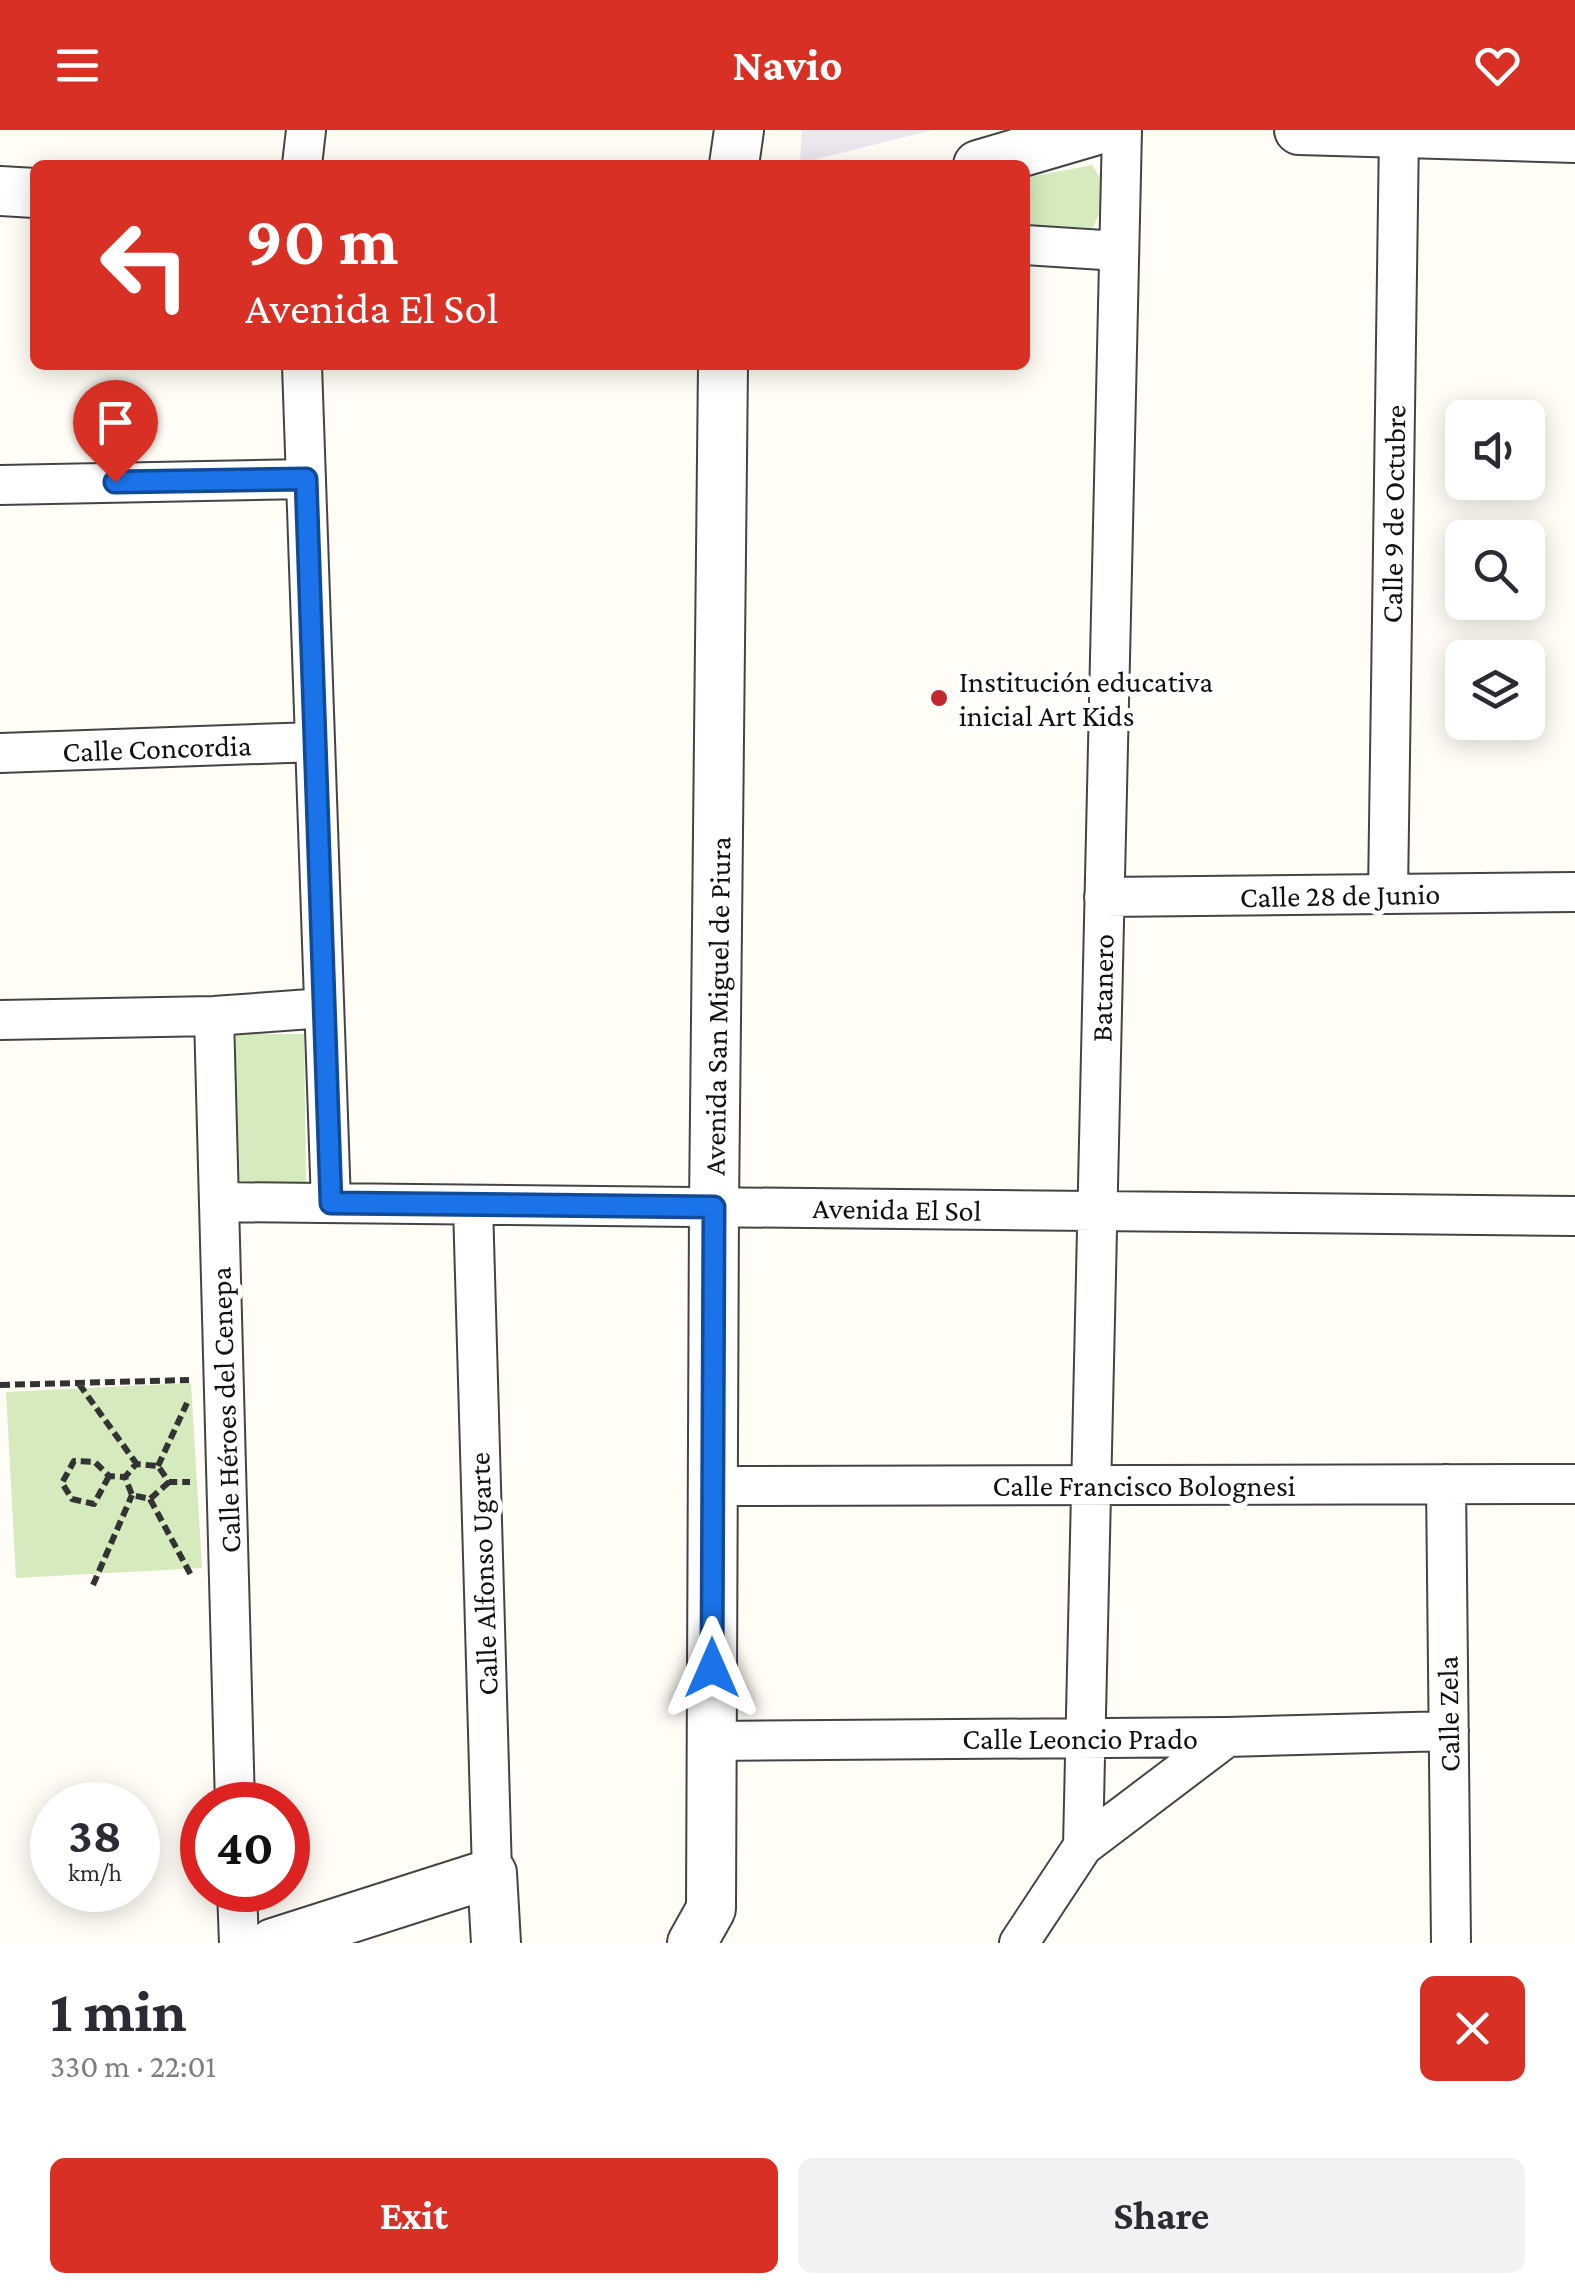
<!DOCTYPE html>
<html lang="en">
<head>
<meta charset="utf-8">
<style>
  :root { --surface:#fff; --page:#f2f2f3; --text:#2b2b33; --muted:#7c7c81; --accent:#d93025 }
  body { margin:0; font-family:"Crimson Pro",serif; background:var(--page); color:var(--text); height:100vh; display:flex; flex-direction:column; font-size:38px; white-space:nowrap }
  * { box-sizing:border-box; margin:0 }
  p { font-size:32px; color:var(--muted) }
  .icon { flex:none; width:55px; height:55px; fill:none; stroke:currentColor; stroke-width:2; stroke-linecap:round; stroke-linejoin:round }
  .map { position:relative; height:1813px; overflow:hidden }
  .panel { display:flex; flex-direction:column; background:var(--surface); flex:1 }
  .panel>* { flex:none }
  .banner { position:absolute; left:30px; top:30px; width:1000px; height:210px; border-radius:15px; box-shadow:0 5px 25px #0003; background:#d93025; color:#fff; overflow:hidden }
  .fabs { position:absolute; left:1445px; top:270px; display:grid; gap:20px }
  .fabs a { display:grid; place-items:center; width:100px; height:100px; border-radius:15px; background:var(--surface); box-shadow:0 5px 25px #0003; font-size:50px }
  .speed { position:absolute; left:30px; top:1652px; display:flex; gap:20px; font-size:50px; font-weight:700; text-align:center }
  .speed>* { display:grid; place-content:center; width:130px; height:130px; border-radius:50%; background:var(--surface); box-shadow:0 5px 25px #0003; line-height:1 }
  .speed small { font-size:25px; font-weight:400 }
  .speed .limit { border:15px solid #d22; background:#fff; color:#111 }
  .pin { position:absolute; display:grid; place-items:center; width:85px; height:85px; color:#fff; margin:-102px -42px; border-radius:50% 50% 50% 0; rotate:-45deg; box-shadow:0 0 10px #0007 }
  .pin .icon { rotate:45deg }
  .me { position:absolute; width:110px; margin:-55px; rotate:0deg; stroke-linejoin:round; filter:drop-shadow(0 0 8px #0008) }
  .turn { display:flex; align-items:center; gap:35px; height:210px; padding:0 50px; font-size:45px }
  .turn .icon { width:130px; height:130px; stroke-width:2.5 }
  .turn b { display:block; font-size:70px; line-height:85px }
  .round { display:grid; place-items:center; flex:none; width:105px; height:105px; border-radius:15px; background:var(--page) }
  .summary { display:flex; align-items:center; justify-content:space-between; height:170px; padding:0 50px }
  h1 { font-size:60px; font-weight:700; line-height:75px }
  .cta { display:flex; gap:20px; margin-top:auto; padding:20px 50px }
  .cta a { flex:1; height:115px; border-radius:15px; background:var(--accent); color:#fff; font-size:40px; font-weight:700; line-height:115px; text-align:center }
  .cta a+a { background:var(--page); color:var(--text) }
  header { display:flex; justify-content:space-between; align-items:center; height:130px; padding:0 50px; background:var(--accent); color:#fff; font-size:45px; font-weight:700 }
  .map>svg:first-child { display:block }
  .industrial { fill:#eee6ef }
  .green { fill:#d5ebbd }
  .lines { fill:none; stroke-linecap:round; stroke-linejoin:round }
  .minor-casing { stroke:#444; stroke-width:42 }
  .tertiary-casing { stroke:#444; stroke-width:52 }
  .path { stroke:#333; stroke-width:6; stroke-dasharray:10 5; stroke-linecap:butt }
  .minor { stroke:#fff; stroke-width:38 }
  .tertiary { stroke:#fff; stroke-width:48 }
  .route-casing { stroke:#114b97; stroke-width:25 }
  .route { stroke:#1a73e8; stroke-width:18 }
  .poi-dot { fill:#c4262e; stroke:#fff; stroke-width:4 }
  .labels { text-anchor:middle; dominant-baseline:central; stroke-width:10; stroke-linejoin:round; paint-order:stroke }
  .street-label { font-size:30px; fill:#111; stroke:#fff }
  .poi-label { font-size:30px; fill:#111; stroke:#fff; text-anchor:start }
</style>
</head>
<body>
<header><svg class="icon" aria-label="menu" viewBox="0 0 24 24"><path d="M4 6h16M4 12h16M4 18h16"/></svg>Navio<svg class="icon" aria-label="heart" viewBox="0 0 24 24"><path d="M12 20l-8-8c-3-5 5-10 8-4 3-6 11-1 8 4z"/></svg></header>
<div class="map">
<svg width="1575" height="1813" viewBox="0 0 1575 1813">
  <rect width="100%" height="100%" fill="#fffdf5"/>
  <path class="industrial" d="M 802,0 L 933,0 L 800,33 Z"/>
  <path class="green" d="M 1092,35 C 1110,61 1105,71 1093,98 L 1025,95 L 1025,48 Z
    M 236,904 L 304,904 L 306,1056 L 236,1057 Z
    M 191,1253 L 202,1438 L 16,1448 L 6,1262 Z"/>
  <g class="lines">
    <defs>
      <path id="minor" d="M 302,35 L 306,0
        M 1025,115 L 1119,121
        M 302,235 L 331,1073
        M 0,355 L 306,349
        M 0,623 L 315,612
        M 1388,764 L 1399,4
        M 1104,767 L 1575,762
        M 214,886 L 235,1675
        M 0,890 L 214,886 L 324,878
        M 219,1072 L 1575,1086
        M 473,1075 L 492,1743
        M 1446,1354 L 1451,1813
        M 713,1356 L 1575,1354
        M 712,1611 L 1227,1607 L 1449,1601
        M 1083,1716 L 1122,0
        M 237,1760 L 239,1813
        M 1019,1813 L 1083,1716 L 1227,1607"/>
      <path id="tertiary" d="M 1299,0 L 1575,8
        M 734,35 L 739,0
        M 978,35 L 1097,0
        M 0,61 L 35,63
        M 273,1813 L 492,1743 L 496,1813
        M 692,1813 L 711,1779 L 714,1077 L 723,235"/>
    </defs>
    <use href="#minor" class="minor-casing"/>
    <use href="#tertiary" class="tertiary-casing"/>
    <path class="path" d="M 79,1254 L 136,1333
      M 0,1255 L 189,1250
      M 158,1336 L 187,1273
      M 109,1346 L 94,1374 L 72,1369 L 62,1353 L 74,1331 L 95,1332 L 109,1346 L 125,1347
      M 169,1352 L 150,1369 L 132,1365 L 125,1347 L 136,1334 L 158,1336 L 169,1352 L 190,1352
      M 150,1369 L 192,1447
      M 93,1455 L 132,1365"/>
    <use href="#minor" class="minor"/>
    <use href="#tertiary" class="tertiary"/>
  </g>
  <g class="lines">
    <defs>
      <path id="route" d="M 115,352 L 306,349 L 331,1073 L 714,1077 L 712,1538"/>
    </defs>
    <use href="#route" class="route-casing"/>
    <use href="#route" class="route"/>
  </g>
  <circle class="poi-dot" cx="939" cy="568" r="10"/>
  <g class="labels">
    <g class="street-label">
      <text transform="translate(1393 384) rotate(-89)">Calle 9 de Octubre</text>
      <text transform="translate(157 618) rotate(-2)">Calle Concordia</text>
      <text transform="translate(1340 765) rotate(-1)">Calle 28 de Junio</text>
      <text transform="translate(1102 858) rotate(-89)">Batanero</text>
      <text transform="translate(717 876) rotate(-89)">Avenida San Miguel de Piura</text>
      <text transform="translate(897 1079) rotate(1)">Avenida El Sol</text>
      <text transform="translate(225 1280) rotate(-92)">Calle Héroes del Cenepa</text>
      <text x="1144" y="1355">Calle Francisco Bolognesi</text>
      <text transform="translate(483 1444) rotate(-92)">Calle Alfonso Ugarte</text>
      <text transform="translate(1448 1584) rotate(-91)">Calle Zela</text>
      <text x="1080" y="1608">Calle Leoncio Prado</text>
    </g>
    <g class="poi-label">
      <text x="959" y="551">Institución educativa<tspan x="959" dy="34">inicial Art Kids</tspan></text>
    </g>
  </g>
</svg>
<div class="fabs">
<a><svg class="icon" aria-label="sound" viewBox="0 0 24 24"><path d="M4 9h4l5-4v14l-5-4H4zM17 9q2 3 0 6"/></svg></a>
<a><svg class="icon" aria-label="search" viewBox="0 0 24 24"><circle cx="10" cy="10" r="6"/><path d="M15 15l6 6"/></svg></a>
<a><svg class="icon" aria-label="layers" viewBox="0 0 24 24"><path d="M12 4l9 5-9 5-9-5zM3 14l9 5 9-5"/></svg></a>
</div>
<div class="speed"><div>38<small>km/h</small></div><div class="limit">40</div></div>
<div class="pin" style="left:115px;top:352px;background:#d93025"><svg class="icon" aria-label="arrive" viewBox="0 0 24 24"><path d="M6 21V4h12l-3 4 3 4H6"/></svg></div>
<svg class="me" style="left:712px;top:1538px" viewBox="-20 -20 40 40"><path d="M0-17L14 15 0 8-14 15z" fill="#1a73e8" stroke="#fff" stroke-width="4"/></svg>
<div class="banner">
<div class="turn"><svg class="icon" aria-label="left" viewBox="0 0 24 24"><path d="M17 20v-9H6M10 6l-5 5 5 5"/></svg><div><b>90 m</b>Avenida El Sol</div></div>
</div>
</div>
<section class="panel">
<div class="summary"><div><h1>1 min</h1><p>330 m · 22:01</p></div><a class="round" style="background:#d93025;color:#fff"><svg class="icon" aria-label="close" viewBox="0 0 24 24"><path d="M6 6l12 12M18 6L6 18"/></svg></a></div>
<div class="cta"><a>Exit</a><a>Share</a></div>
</section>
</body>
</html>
